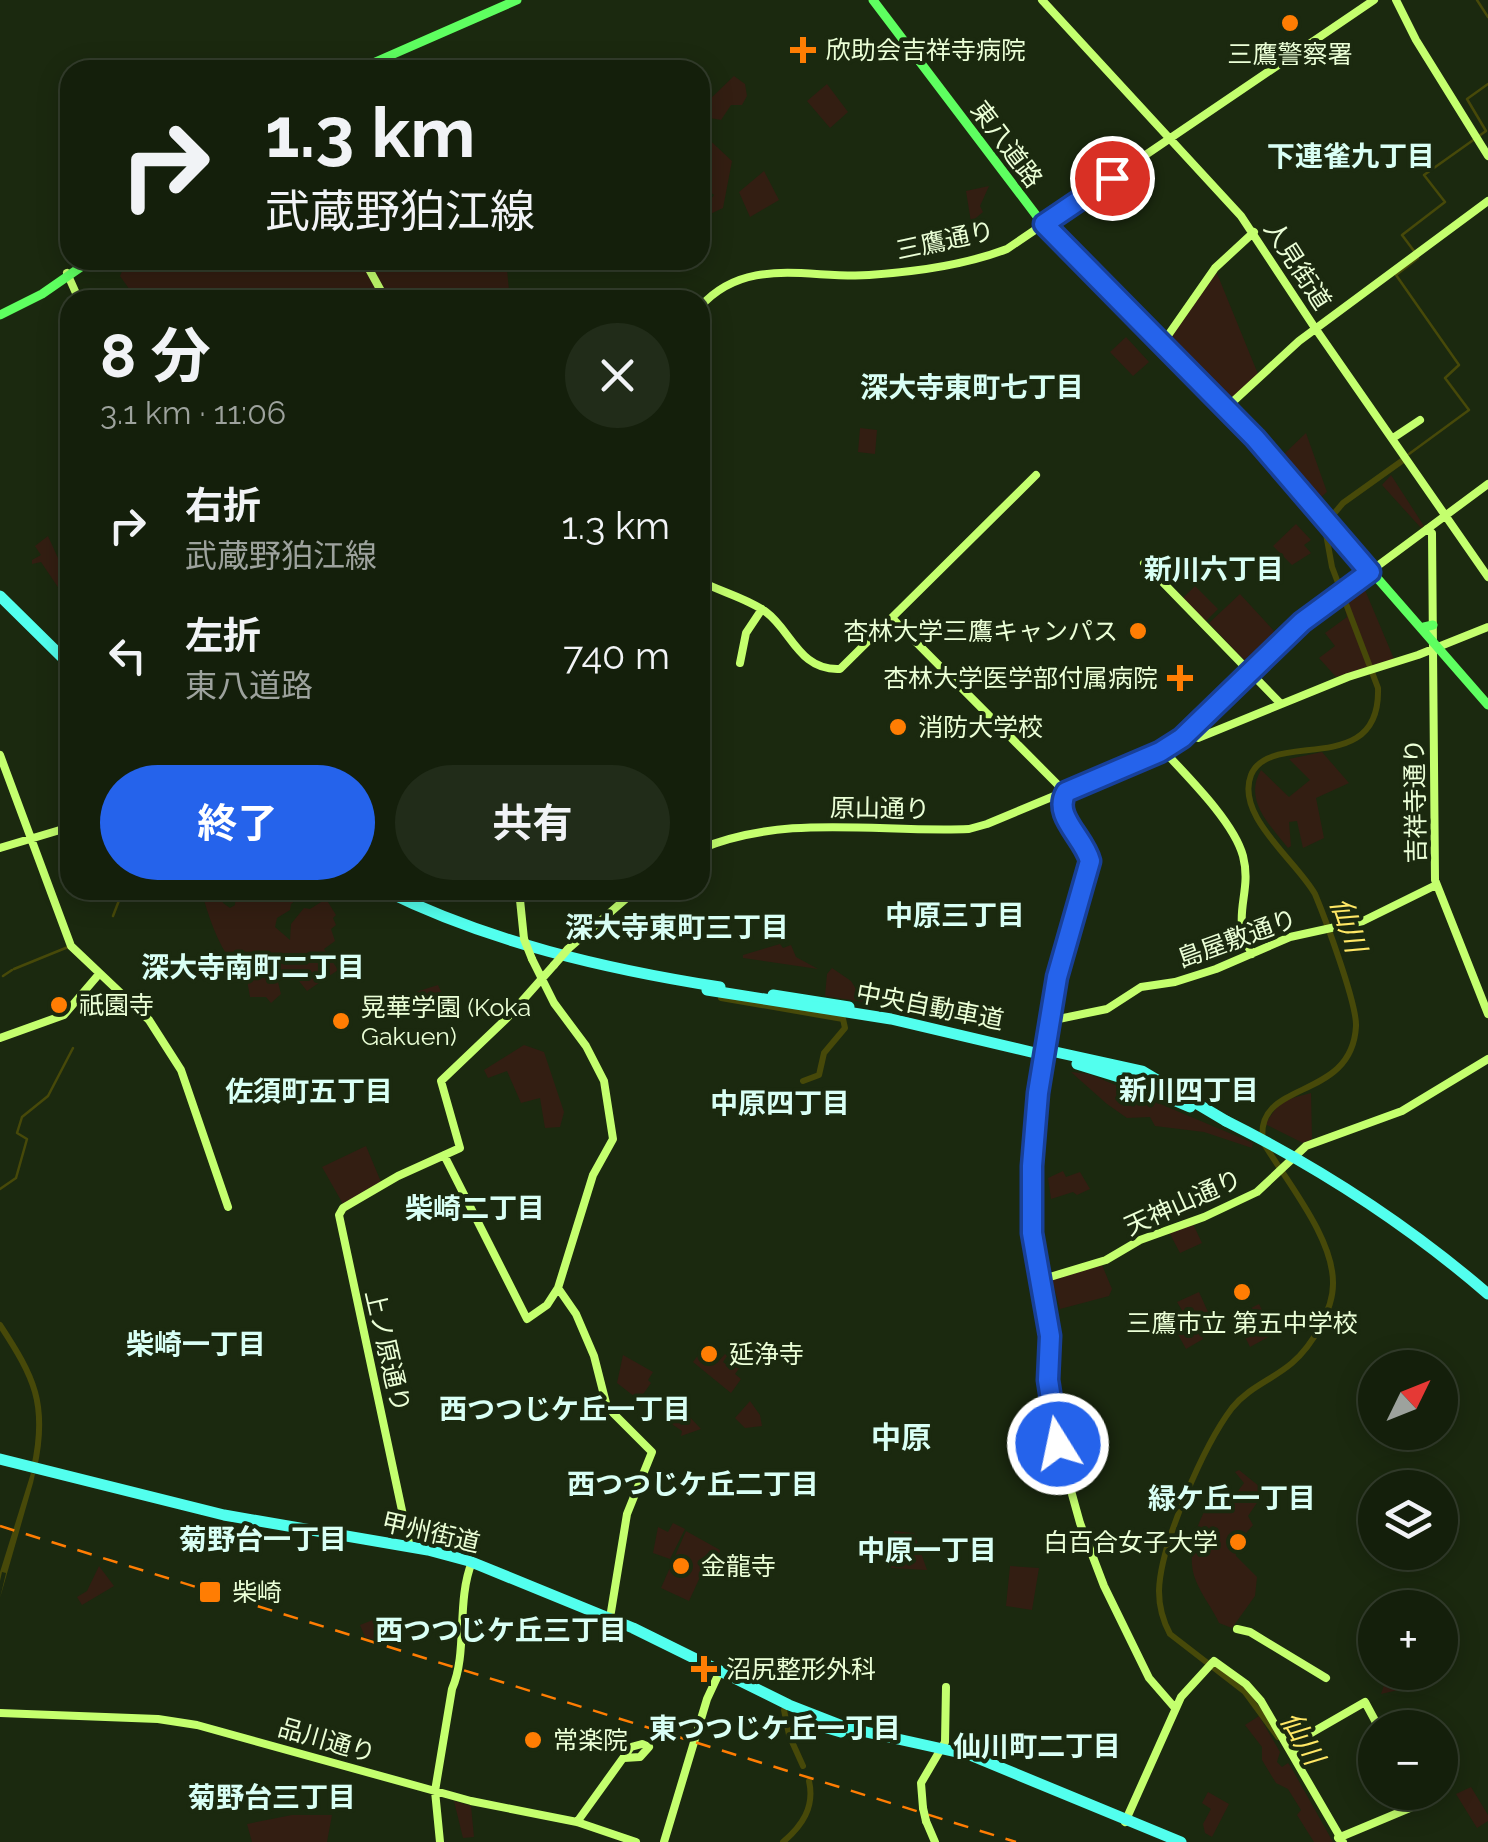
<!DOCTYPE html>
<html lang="ja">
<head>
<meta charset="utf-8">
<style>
  :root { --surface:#141f0b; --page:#212c19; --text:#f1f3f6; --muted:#9da29d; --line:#333d2c; --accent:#2563eb }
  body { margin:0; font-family:Raleway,"Noto Sans JP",sans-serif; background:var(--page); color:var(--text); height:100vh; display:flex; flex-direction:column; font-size:38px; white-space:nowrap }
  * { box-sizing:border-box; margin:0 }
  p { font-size:32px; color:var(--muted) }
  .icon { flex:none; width:55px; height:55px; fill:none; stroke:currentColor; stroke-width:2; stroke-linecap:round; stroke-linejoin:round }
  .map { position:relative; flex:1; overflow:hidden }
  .details { position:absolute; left:60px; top:290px; width:650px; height:610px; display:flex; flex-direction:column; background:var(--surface); border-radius:30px; box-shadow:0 5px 25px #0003,0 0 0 2px var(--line) }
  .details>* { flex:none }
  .guide { position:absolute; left:60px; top:60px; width:650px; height:210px; border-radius:30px; box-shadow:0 5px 25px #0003,0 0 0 2px var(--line); background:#141f0b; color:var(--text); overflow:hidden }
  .needle { width:65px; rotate:47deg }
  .buttons { position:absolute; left:1358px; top:1350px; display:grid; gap:20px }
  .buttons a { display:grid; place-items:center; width:100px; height:100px; border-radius:50%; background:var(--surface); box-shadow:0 5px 25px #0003,0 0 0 2px var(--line); font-size:50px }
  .pin { position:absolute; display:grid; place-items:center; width:85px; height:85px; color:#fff; margin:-42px; border:5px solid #fff; border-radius:50%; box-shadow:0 2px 10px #0007 }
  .me { position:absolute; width:110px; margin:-55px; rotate:350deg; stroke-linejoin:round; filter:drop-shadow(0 0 8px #0008) }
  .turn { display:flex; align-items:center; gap:35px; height:210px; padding:0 40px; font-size:45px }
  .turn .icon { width:130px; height:130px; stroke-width:2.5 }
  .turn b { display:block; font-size:70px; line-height:85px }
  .round { display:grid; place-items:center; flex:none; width:105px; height:105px; border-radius:52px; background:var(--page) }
  .headline { display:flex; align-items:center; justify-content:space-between; height:170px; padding:0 40px }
  h1 { font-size:60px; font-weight:700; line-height:75px }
  .cta { display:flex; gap:20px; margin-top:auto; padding:20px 40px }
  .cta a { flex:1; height:115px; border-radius:60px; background:var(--accent); color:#fff; font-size:40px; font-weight:700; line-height:115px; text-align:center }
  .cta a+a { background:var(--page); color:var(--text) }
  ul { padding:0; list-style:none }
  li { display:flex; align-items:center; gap:30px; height:130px; padding:0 40px }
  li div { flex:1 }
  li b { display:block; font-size:38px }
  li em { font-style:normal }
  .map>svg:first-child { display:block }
  .green { fill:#331e12 }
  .water { fill:#474909 }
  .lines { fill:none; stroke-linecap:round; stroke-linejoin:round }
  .stream { stroke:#474909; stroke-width:2.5 }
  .river { stroke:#474909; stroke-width:6 }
  .secondary { stroke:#c4ff6e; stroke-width:8 }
  .primary { stroke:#5eff60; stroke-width:9 }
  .highway { stroke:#52ffee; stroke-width:11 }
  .rail { stroke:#ff7d03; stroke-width:2.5; stroke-dasharray:15 12; stroke-linecap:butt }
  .secondary-bridge { stroke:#c4ff6e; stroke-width:8 }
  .highway-bridge { stroke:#52ffee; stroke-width:11 }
  .route-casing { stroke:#184099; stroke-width:25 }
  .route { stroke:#2563eb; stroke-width:18 }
  .poi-dot { fill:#ff7d03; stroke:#1b290f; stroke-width:4 }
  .labels { text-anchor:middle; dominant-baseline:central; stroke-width:8; stroke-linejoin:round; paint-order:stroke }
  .poi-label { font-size:25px; fill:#ebffd7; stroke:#1b290f; text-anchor:start }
  .street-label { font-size:25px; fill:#ebffd7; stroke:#1b290f }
  .neighbourhood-label { font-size:28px; font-weight:bold; fill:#d9fff5; stroke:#1b290f }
  .water-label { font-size:28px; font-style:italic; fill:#ffe765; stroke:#1b290f }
  .quarter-label { font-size:30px; font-weight:bold; fill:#d9fff5; stroke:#1b290f }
</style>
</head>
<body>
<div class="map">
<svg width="1488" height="1842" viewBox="0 0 1488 1842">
  <rect width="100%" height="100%" fill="#1b290f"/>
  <path class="green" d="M 734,76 L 745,84 L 747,96 L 742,105 L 731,105 L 721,120 L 700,116 L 700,93 L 708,101 Z
    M 827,84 L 848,112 L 830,128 L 807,101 Z
    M 702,133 L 732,161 L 723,208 L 708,215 L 703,210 L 714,195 L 708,190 L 700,196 Z
    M 764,171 L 779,200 L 750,217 L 739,192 Z
    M 989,186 L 980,206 L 983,212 L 971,222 L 966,191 Z
    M 127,260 L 506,260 L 510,300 L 137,300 L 120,276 Z
    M 1216,271 L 1258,374 L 1234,396 L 1228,396 L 1171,338 Z
    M 1126,337 L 1149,362 L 1133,376 L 1110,352 Z
    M 860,428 L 877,430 L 875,454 L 858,452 Z
    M 1306,433 L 1327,492 L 1320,498 L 1283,455 Z
    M 1391,475 L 1424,526 L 1421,528 L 1382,485 Z
    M 1296,524 L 1311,540 L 1304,545 L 1311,553 L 1292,565 L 1273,546 Z
    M 48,536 L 62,567 L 61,574 L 70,580 L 70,605 L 41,562 L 32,564 L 32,560 L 41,555 L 35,546 Z
    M 1195,586 L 1218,609 L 1205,622 L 1183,598 Z
    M 1365,590 L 1394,659 L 1336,677 L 1319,658 L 1335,646 L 1325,633 L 1347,617 L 1343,602 Z
    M 1240,594 L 1274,631 L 1273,638 L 1250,661 L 1245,661 L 1209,623 Z
    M 1322,752 L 1349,783 L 1316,798 L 1324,838 L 1303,848 L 1297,821 L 1289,822 L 1291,846 L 1288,848 C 1270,825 1243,800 1261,770 L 1289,797 L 1310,780 L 1289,759 Z
    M 201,890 L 218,890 L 223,903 L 230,908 L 235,905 L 236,890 L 302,890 L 302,895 L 291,904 L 290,910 L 277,918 L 275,927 L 290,940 L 291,924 L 304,908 L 310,909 L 326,899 L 336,915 L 333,918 L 336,925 L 331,929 L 335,941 L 324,949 L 338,970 L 307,991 L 292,972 L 278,982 L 281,994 L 271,1003 L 266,997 L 250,997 L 247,980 L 240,965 L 233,964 C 216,941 209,917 201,890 Z
    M 780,944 L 783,948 L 791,945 L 796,957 L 818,969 L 743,958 L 743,955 Z
    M 832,968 L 851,981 L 864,1002 L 825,996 L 827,974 Z
    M 438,985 L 445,1000 L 410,1018 L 400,997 Z
    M 524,1045 L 544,1052 L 564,1112 L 560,1127 L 545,1128 L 540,1098 L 521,1103 L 507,1071 L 488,1078 L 484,1070 Z
    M 1071,1072 L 1089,1074 L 1253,1143 L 1252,1148 L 1204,1132 L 1155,1126 L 1150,1117 L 1127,1118 L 1107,1104 Z
    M 1311,1093 L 1312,1139 L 1303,1143 L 1265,1124 L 1281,1101 Z
    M 366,1146 L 381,1182 L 343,1204 L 322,1167 Z
    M 1063,1171 L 1066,1177 L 1080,1172 L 1090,1189 L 1077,1195 L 1073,1192 L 1051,1199 L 1048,1178 Z
    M 1193,1224 L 1202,1243 L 1180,1253 L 1169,1232 Z
    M 1102,1265 L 1112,1289 L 1109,1296 L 1060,1309 L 1052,1280 Z
    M 1199,1292 L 1208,1312 L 1188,1320 L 1177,1302 Z
    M 1259,1304 L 1274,1334 L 1250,1347 L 1235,1316 Z
    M 1195,1320 L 1203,1339 L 1186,1349 L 1174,1327 Z
    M 699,1354 L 702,1357 L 705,1354 L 717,1363 L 725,1354 L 727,1356 L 723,1362 L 733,1370 L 740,1362 L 742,1364 L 735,1374 L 741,1379 L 731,1393 L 693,1362 Z
    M 623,1355 L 653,1372 L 648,1380 L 651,1383 L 639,1400 L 617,1383 Z
    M 668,1394 L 701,1429 L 681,1436 L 682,1431 L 663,1418 L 671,1405 L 665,1399 Z
    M 750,1401 L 760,1415 L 762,1426 L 745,1428 L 735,1418 Z
    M 1239,1470 L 1265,1491 L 1248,1516 L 1253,1525 L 1235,1546 L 1236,1556 L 1257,1577 L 1255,1596 L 1232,1628 L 1219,1623 C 1213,1609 1202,1596 1196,1581 C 1186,1558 1195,1526 1208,1505 L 1225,1508 L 1244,1483 L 1235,1472 Z
    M 673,1523 L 685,1529 L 670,1559 L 653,1553 L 658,1527 L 668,1532 Z
    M 686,1531 L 720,1550 L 716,1568 L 706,1564 L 689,1601 L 661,1588 Z
    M 894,1531 L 914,1533 L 927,1570 L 891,1568 Z
    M 99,1566 L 114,1586 L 82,1605 L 77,1597 L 87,1591 Z
    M 1010,1566 L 1039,1568 L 1032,1610 L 1006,1606 Z
    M 388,1614 L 398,1631 L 377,1641 L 365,1637 L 360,1625 Z
    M 1388,1673 L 1388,1672 L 1420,1673 L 1402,1689 L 1381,1694 Z
    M 1259,1716 L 1280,1752 L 1277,1762 L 1282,1767 L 1288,1763 L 1291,1767 L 1333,1842 L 1314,1842 L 1297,1815 L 1301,1810 L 1288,1789 L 1276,1783 L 1262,1760 L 1262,1747 L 1245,1725 Z
    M 1471,1787 L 1488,1815 L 1488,1821 L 1477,1828 L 1456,1794 Z
    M 1208,1792 L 1229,1804 L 1212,1837 L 1205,1833 L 1203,1824 L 1211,1809 L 1202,1803 Z
    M 454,1801 L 471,1806 L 474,1837 L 463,1838 Z
    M 292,1815 L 332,1815 L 327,1842 L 252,1842 L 247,1824 Z"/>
  <path class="water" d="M 31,1473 L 35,1474 L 33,1483 L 0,1598 L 6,1573 L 2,1572 L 0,1581 L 0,1572 Z"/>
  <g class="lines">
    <path class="stream" d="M 1477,0 L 1488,17
      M 1414,251 L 1402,235 L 1445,202 L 1424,175 L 1486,131 L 1467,99 L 1488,84
      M 257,294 L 262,300
      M 1409,454 L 1469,410 L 1445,378 L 1459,365 L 1396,275 L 1418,258
      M 113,916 L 123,890
      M 14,969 L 68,947
      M 3,976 L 12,970
      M 0,1189 L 16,1178 L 27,1139 L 17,1133 L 22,1117 L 48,1096 L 73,1048"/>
    <path class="river" d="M 721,998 L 843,1019 L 845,1028 L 824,1053 L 819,1075 L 803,1081
      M 0,1325 C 34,1377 48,1404 34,1468
      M 784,1710 L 789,1735 L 803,1766
      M 1278,1737 L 1245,1692 L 1170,1634 C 1163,1621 1159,1606 1159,1591 C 1160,1545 1204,1445 1232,1408 C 1249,1387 1272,1380 1292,1363 C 1312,1346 1333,1310 1333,1284 C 1334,1238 1286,1181 1263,1142 C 1253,1078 1352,1103 1356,1026 C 1357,1004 1325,918 1315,894 C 1296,860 1235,816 1251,775 C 1270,728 1381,780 1378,688 L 1332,567 L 1326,534 L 1332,516 L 1343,503 L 1406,458
      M 783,1842 C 802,1826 815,1807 809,1781"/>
    <path class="secondary" d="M 1042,0 L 1241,216 L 1313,325 L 1488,577
      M 1396,0 L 1416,40 L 1488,156
      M 364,260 L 386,300
      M 67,273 L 79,300
      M 700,307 C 746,255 809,279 869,275 C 914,272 965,265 1007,249 L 1374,0
      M 1162,344 L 1215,268 L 1254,232
      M 1226,408 L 1299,341 L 1488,201
      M 1393,438 L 1420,420
      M 1427,529 L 1432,533 L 1435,880 L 1488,1014
      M 1144,563 L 1281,704
      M 700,581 C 721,592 747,598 766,612 C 791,630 799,671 840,669 L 1036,475
      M 892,618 L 1065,792
      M 740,663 L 746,633 L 762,609
      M 1188,733 L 1198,738 L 1348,677 L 1418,655 L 1488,627
      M 1163,750 C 1187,776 1234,822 1243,856 C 1253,895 1229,915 1252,954
      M 0,755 L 71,946 L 149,1020 L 181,1070 L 228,1207
      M 1065,792 C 1054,817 1084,837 1090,861 L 1059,967 L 1045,1041 L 1033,1162 L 1032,1233 L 1050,1336 L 1050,1399 L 1058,1444 L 1080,1523 L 1104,1586 L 1149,1678 L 1175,1708
      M 0,848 L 70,827
      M 700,849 C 787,813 878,833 969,829 L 987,824 L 1160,752 L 1177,742 L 1306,619 L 1488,484
      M 519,890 L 524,939
      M 568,949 L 636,890
      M 1049,1021 L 1107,1009 L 1141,987 L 1175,982 L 1216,969 L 1290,937 L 1363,921 L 1436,885
      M 0,1038 L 64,1015 L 99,974
      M 444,1155 L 527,1319 L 547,1305 L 558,1288 L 593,1175 L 613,1139 L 604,1081 L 586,1046 L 554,1003 L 532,959
      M 1040,1280 L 1106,1260 L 1140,1240 L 1204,1217 L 1257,1192 L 1306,1146 L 1402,1111 L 1488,1059
      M 558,1288 L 576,1314 L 594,1356 L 607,1407 L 652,1452 L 627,1514 L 610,1618
      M 410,1548 L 339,1215 L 343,1208 L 398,1176 L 460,1148 L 441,1081 L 507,1018 L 554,965
      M 1237,1629 L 1250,1632 L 1326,1678
      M 1214,1661 L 1246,1684 L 1261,1701 L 1343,1842
      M 0,1713 L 158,1719 L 197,1725 L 471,1801 L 577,1822 L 636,1842
      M 1294,1754 L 1299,1740 L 1365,1702 L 1379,1728
      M 624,1758 L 640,1757 L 649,1747
      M 1405,1792 L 1411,1807
      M 923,1808 L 921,1783 L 945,1742 L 946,1687
      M 926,1821 L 935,1842
      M 577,1822 L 631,1747 L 642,1744 L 649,1747
      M 1125,1822 L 1181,1697 L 1213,1662
      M 1338,1838 L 1417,1805
      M 440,1842 L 435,1791 L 452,1689 C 468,1653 456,1601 472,1562
      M 664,1842 L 707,1699 L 720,1671"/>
    <path class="primary" d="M 873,0 L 1039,219 L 1255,438 L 1488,705
      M 357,70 L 517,0
      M 0,315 L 42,294 L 91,260
      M 1424,627 L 1433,625"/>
    <path class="highway" d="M 0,596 L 70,665
      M 384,890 C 489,942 605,969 720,987
      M 773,995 L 849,1007
      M 1051,1051 L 1142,1071 L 1226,1121
      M 1077,1064 L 1119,1077 L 1190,1107
      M 0,1459 L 224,1515 L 428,1550 L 469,1561 L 633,1628 L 789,1705 L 848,1728 L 970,1755 L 1181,1842
      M 799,1714 L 817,1725 L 841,1732"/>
    <path class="rail" d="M 0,1526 L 1016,1842"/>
    <path class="secondary-bridge" d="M 524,939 L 532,959
      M 554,965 L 568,949
      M 923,1808 L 926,1821"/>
    <path class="highway-bridge" d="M 707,990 L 891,1019 L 1048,1056
      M 1226,1121 C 1320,1168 1408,1225 1488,1294"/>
  </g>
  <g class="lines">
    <defs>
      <path id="route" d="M 1058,1444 L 1048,1380 L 1050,1336 L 1032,1233 L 1032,1166 L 1038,1093 L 1057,977 L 1090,861 C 1084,837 1052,816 1066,792 L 1160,752 L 1182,738 L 1302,622 L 1370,572 L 1255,438 L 1044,224 L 1112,178"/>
    </defs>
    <use href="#route" class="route-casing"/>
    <use href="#route" class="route"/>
  </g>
  <g class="poi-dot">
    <circle cx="1290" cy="23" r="10"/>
    <path d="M798 35h10v10h10v10h-10v10h-10v-10h-10v-10h10z"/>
    <circle cx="1138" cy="631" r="10"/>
    <path d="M1175 663h10v10h10v10h-10v10h-10v-10h-10v-10h10z"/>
    <circle cx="898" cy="727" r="10"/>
    <circle cx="59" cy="1005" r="10"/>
    <circle cx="341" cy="1021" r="10"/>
    <circle cx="1242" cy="1292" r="10"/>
    <circle cx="709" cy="1354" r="10"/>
    <circle cx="1238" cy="1542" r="10"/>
    <circle cx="681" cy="1566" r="10"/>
    <rect x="198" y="1580" width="24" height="24" rx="5"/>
    <path d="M699 1654h10v10h10v10h-10v10h-10v-10h-10v-10h10z"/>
    <circle cx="533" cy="1740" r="10"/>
  </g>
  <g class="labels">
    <g class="poi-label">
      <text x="826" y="50">欣助会吉祥寺病院</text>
      <text x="1290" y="54" text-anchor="middle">三鷹警察署</text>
      <text x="1118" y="631" text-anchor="end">杏林大学三鷹キャンパス</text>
      <text x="1158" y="678" text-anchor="end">杏林大学医学部付属病院</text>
      <text x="918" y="727">消防大学校</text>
      <text x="79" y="1005">祇園寺</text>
      <text x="361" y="1007">晃華学園 (Koka<tspan x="361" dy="29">Gakuen)</tspan></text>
      <text x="1242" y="1323" text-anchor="middle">三鷹市立 第五中学校</text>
      <text x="729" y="1354">延浄寺</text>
      <text x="1218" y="1542" text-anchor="end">白百合女子大学</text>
      <text x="701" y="1566">金龍寺</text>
      <text x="232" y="1592">柴崎</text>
      <text x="726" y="1669">沼尻整形外科</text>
      <text x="553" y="1740">常楽院</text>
    </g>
    <g class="street-label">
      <text transform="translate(1007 144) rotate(53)">東八道路</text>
      <text transform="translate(945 240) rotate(-12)">三鷹通り</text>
      <text transform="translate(1298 265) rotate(57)">人見街道</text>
      <text transform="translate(1415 801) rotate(-91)">吉祥寺通り</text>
      <text transform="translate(880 808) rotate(1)">原山通り</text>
      <text transform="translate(1237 938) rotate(-20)">島屋敷通り</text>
      <text transform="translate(930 1006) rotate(11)">中央自動車道</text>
      <text transform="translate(1183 1202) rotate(-24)">天神山通り</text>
      <text transform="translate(388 1351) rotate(77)">上ノ原通り</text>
      <text transform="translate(431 1532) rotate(13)">甲州街道</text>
      <text transform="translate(327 1740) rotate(16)">品川通り</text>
    </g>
    <g class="neighbourhood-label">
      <text x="1351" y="156">下連雀九丁目</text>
      <text x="972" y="387">深大寺東町七丁目</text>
      <text x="1214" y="569">新川六丁目</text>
      <text x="955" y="915">中原三丁目</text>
      <text x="677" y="927">深大寺東町三丁目</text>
      <text x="253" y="967">深大寺南町二丁目</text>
      <text x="1189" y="1090">新川四丁目</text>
      <text x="309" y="1091">佐須町五丁目</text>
      <text x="780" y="1103">中原四丁目</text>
      <text x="475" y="1208">柴崎二丁目</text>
      <text x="196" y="1344">柴崎一丁目</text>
      <text x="565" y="1409">西つつじケ丘一丁目</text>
      <text x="693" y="1484">西つつじケ丘二丁目</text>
      <text x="1232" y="1498">緑ケ丘一丁目</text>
      <text x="263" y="1539">菊野台一丁目</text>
      <text x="927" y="1550">中原一丁目</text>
      <text x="501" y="1630">西つつじケ丘三丁目</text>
      <text x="775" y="1728">東つつじケ丘一丁目</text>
      <text x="1037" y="1746">仙川町二丁目</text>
      <text x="272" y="1797">菊野台三丁目</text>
    </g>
    <g class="water-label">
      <text transform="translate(1348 925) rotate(71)">仙川</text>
      <text transform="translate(1302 1738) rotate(59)">仙川</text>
    </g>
    <g class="quarter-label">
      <text x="901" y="1437">中原</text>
    </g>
  </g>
</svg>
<div class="buttons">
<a><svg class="needle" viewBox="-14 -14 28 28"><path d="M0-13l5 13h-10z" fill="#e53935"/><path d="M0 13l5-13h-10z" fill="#9da29d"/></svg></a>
<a><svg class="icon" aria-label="layers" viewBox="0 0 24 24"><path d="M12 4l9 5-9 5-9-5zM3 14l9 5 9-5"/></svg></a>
<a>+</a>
<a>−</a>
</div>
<div class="pin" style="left:1112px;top:178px;background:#d93025"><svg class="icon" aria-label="arrive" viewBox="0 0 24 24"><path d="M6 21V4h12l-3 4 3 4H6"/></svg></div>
<svg class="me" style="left:1058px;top:1444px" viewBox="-20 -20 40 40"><circle r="17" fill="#2563eb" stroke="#fff" stroke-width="3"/><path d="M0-11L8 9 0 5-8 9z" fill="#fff"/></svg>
<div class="guide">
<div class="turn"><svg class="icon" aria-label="right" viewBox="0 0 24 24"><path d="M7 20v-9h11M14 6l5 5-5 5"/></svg><div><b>1.3 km</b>武蔵野狛江線</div></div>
</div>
<section class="details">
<div class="headline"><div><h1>8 分</h1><p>3.1 km · 11:06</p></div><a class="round"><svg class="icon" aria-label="close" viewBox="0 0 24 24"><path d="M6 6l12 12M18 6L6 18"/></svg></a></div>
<ul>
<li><svg class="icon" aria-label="right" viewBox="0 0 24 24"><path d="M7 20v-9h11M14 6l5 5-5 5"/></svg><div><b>右折</b><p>武蔵野狛江線</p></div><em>1.3 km</em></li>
<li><svg class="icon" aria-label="left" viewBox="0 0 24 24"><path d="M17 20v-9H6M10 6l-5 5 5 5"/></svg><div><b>左折</b><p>東八道路</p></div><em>740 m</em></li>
</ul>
<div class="cta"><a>終了</a><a>共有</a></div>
</section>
</div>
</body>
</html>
